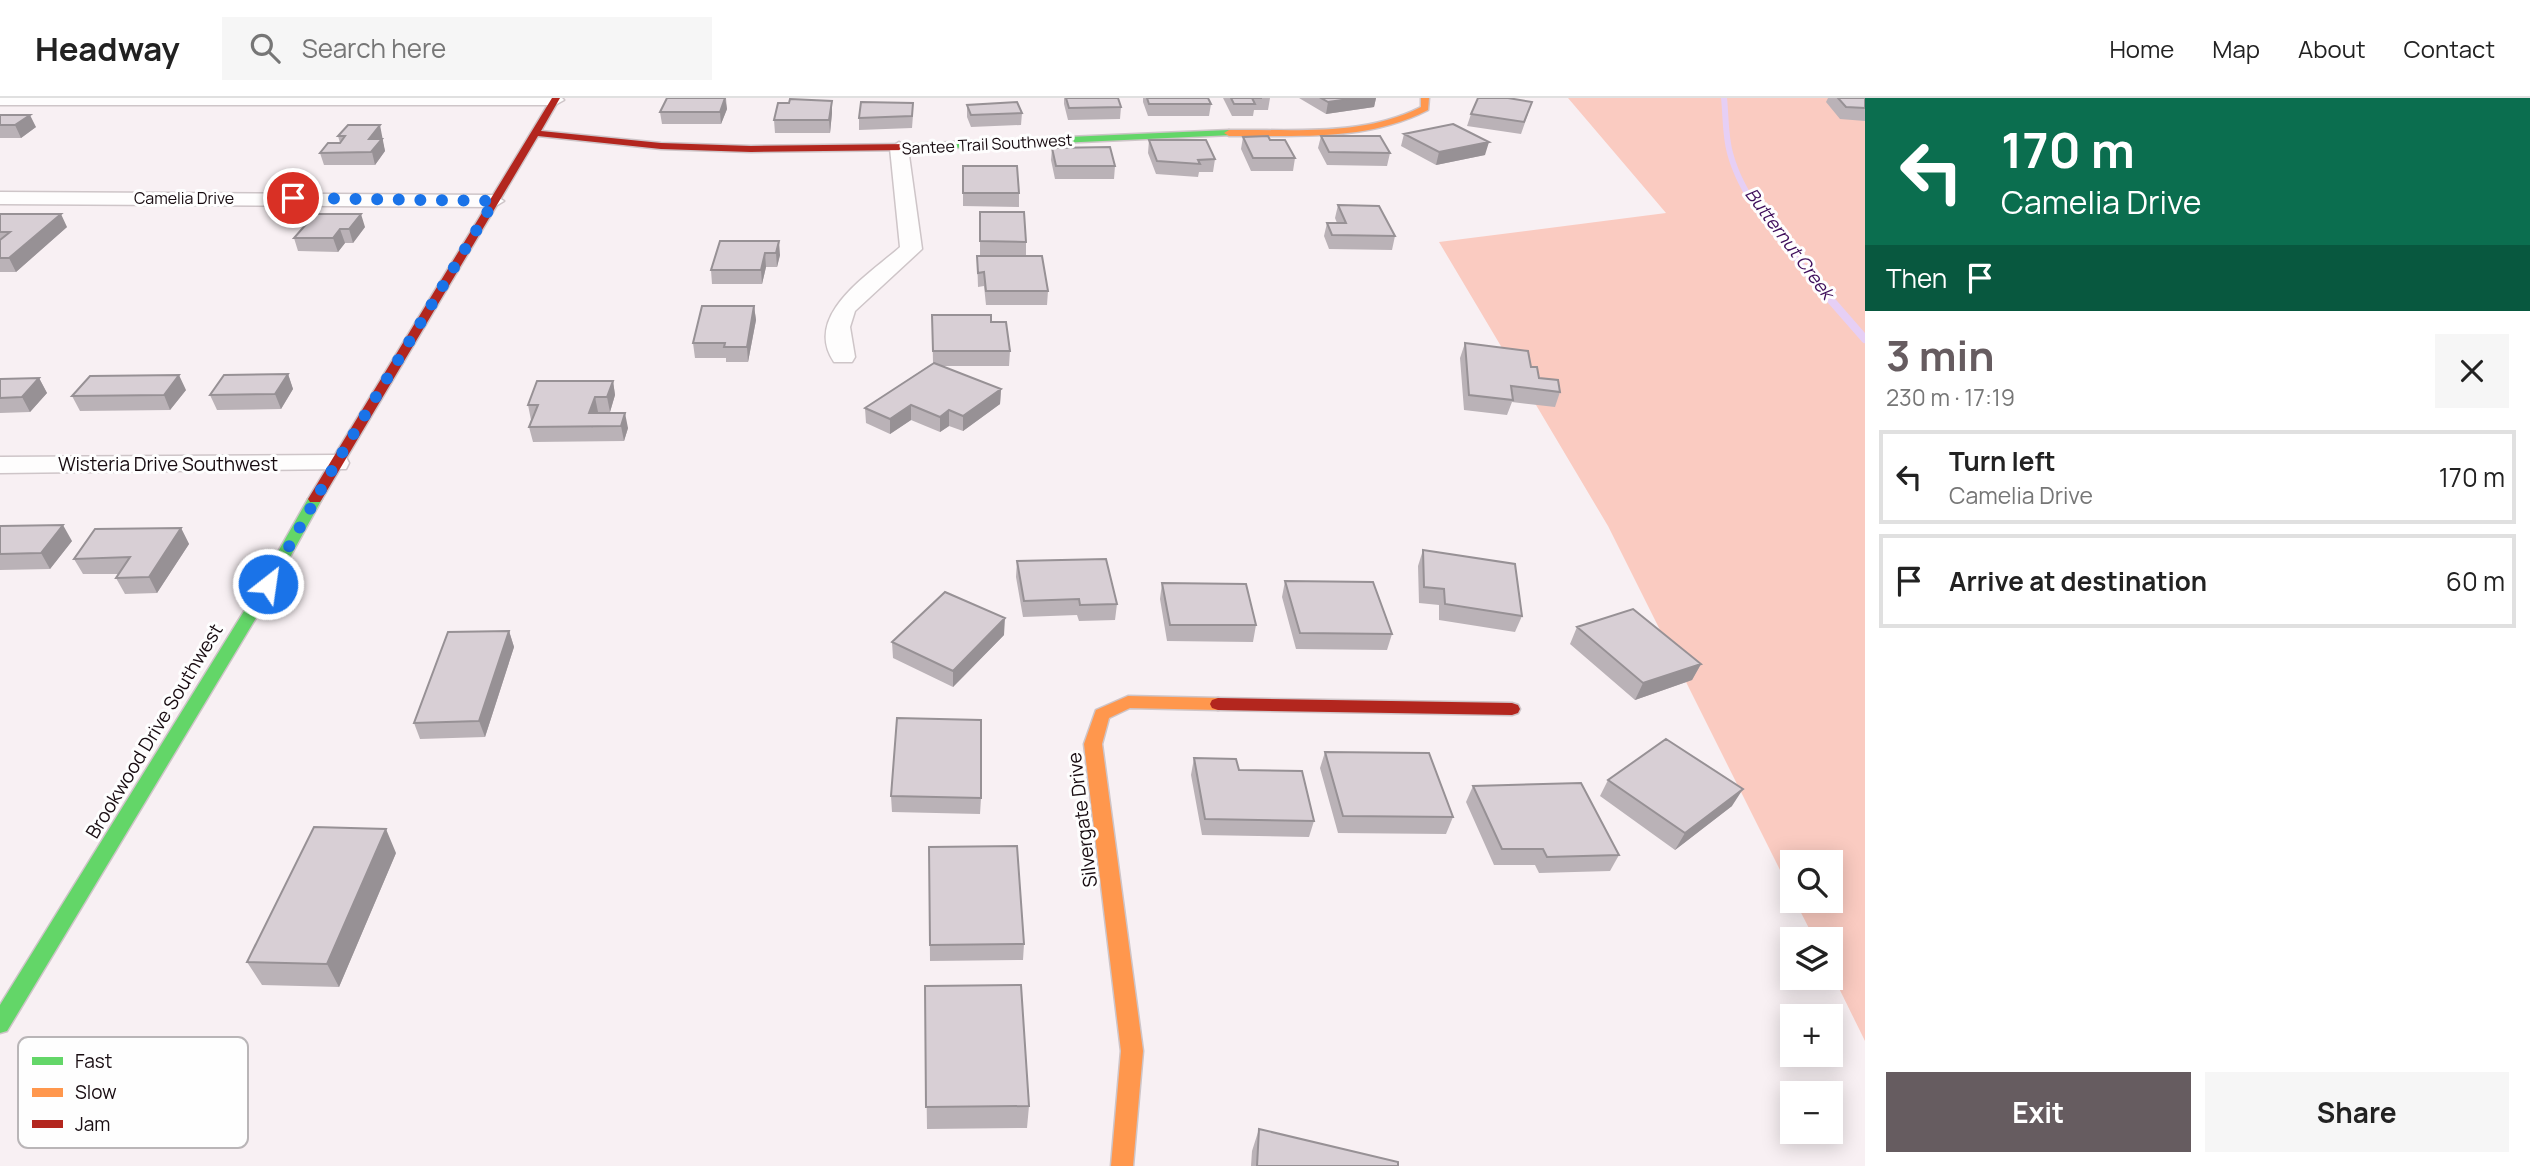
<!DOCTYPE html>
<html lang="en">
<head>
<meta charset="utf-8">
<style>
  :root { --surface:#fff; --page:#f6f6f6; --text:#222; --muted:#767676; --line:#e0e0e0; --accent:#665c60 }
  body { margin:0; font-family:Manrope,sans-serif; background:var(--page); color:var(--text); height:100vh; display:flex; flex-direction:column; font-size:26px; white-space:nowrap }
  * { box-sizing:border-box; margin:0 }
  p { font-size:23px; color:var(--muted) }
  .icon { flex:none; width:38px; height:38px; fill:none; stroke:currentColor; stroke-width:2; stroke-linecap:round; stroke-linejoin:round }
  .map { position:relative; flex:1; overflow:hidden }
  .sheet { display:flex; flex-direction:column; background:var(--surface); width:665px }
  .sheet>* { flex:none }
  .banner { background:#0b6e4f; color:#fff; overflow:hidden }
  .controls { position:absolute; left:1780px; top:752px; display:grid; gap:14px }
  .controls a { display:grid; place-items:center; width:63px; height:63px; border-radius:0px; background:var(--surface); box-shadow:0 4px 18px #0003; font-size:35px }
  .pin { position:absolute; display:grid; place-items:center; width:60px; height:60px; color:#fff; margin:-30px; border:4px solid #fff; border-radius:50%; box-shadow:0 2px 7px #0007 }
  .me { position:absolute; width:77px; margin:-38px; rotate:30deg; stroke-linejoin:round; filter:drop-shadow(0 0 5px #0008) }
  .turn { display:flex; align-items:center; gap:24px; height:147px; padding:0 21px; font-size:32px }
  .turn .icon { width:91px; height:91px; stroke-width:2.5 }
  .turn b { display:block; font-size:49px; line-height:60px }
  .then { display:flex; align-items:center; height:66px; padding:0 21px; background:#0003; gap:14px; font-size:26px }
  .round { display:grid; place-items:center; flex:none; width:74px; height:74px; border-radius:0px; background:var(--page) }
  .overview { display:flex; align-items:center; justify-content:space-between; height:119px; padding:0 21px }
  h1 { font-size:42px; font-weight:700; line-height:52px; color:var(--accent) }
  .primary-button { display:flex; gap:14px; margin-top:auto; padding:14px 21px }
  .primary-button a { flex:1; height:80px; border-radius:0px; background:var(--accent); color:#fff; font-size:28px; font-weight:700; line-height:80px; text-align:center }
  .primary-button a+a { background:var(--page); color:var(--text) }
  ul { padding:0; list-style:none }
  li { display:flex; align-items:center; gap:21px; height:94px; margin:0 14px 10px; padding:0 7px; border:4px solid var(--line); border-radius:0px }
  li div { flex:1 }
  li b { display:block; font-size:26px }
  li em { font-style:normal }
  header { display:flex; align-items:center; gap:42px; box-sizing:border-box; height:98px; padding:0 35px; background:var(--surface); border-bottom:2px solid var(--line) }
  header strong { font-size:33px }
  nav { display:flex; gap:38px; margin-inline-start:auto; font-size:24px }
  .search { width:490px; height:63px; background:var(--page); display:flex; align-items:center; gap:18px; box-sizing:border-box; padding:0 24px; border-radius:0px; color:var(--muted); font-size:26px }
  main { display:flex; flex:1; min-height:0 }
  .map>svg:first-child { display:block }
  .forest { fill:#facbc1 }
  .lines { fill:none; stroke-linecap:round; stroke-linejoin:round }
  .stream-far1 { stroke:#e6cff5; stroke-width:6 }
  .stream { stroke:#e6cff5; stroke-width:8 }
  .street-casing { stroke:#cec5c8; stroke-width:3 }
  .fast-casing { stroke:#cec5c8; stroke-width:3 }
  .slow-casing { stroke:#cec5c8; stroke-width:3 }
  .jam-casing { stroke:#cec5c8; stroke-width:3 }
  .street { fill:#fefdfd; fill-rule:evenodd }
  .fast { fill:#63d668; fill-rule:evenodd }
  .slow { fill:#ff974d; fill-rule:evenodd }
  .jam { fill:#b3261e; fill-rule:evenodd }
  .wall { fill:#bab2b7 }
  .shaded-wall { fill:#979195 }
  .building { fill:#d8cfd5; stroke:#979195; stroke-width:2 }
  .route { stroke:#1a73e8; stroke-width:12; stroke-dasharray:0 21.6 }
  .labels { text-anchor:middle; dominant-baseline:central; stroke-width:6; stroke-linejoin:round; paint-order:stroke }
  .far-street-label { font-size:16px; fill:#180c11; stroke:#fefefe }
  .far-water-label { font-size:18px; font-style:italic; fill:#3e0d5a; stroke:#fefefe }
  .street-label { font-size:19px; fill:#180c11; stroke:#fefefe }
  .key { fill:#fefefe; stroke:#b9b5b7; stroke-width:2 }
  .key-label { font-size:19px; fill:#180c11 }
</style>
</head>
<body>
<header>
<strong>Headway</strong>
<div class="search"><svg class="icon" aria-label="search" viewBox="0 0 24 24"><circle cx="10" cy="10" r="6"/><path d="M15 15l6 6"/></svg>Search here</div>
<nav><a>Home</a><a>Map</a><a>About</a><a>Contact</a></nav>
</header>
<main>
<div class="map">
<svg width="1865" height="1068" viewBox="0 0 1865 1068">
  <rect width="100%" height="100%" fill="#f8f0f3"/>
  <path class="forest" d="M 1568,0 L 1859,0 L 1865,5 L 1865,943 L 1831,874 L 1830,842 L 1815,842 L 1795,803 L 1830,803 L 1830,765 L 1792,765 L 1792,796 L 1608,428 L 1439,144 L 1666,115 Z"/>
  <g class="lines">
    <path class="stream-far1" d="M 1724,0 C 1726,18 1725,37 1730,55 C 1742,101 1780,142 1811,178"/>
    <path class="stream" d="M 1809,177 L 1865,241"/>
    <defs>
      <path id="street" d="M 0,0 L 562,0 L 564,2 L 555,7 L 0,7 Z
        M 899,44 L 908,50 L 922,151 L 855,213 L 850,229 L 855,259 L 852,264 L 834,264 C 802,217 870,176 900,149 L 890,50 Z
        M 0,94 L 494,97 L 504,103 L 494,109 L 0,106 Z
        M 336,357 L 346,359 L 349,365 L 346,371 L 0,375 L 0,359 Z"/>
      <path id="fast" d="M 1229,32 L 1234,35 L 1232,37 L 908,52 L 903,49 L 908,46 Z
        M 315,397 L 322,401 L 262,510 L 7,933 L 0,935 L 0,907 L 246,510 L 308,401 Z"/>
      <path id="slow" d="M 1421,0 L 1429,0 L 1428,12 C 1366,44 1297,37 1229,38 L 1224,35 L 1229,32 C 1294,31 1361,39 1421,9 Z
        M 1128,598 L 1218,600 L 1224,602 L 1226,606 L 1224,610 L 1218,612 L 1130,610 L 1109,620 L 1102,646 L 1143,953 L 1133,1068 L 1111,1068 L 1121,953 L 1084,646 L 1096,612 Z"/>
      <path id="jam" d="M 552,0 L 560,0 L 541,33 L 661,45 L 751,48 L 908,46 L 913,49 L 908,52 L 751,54 L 661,51 L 538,38 L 322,401 L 320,404 L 310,404 L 308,401 Z
        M 1218,600 L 1512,605 L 1518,607 L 1520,611 L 1518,615 L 1512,617 L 1218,612 L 1212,610 L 1210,606 L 1212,602 Z"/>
    </defs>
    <use href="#street" class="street-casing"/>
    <use href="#fast" class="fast-casing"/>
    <use href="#slow" class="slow-casing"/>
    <use href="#jam" class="jam-casing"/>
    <use href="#street" class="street"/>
    <use href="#fast" class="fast"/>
    <use href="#slow" class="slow"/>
    <use href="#jam" class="jam"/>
  </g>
  <path class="wall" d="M 667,0 L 726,0 L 727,11 L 721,26 L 662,26 L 660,14 Z
    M 1064,0 L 1118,0 L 1121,9 L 1120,21 L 1068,22 L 1064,6 Z
    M 1143,0 L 1208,0 L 1211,6 L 1209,18 L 1148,18 L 1143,4 Z
    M 1223,0 L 1270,0 L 1268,12 L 1254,12 L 1253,18 L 1232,18 Z
    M 1299,0 L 1376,0 L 1374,9 L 1326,16 Z
    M 1828,0 L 1865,0 L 1865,23 L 1840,21 L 1826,4 Z
    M 967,7 L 1022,15 L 1021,27 L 971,29 L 967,19 Z
    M 832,15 L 830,35 L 775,35 L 774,22 Z
    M 1471,16 L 1528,16 L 1521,36 L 1467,28 Z
    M 0,17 L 36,29 L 21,40 L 0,40 Z
    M 913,17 L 912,30 L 859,32 L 859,20 Z
    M 1404,36 L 1485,57 L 1436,67 L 1401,48 Z
    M 338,38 L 383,40 L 382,41 L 385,53 L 375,67 L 324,67 L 320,55 L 340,45 Z
    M 1321,38 L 1390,55 L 1387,68 L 1327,67 L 1318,50 Z
    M 1243,39 L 1270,42 L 1295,60 L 1293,73 L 1251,73 L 1241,51 Z
    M 1149,42 L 1215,61 L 1213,74 L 1199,74 L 1198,79 L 1156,76 L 1148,55 Z
    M 1052,50 L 1115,68 L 1114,81 L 1055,81 L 1051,62 Z
    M 963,68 L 1019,95 L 1019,109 L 963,108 Z
    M 1338,107 L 1395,138 L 1392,152 L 1329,151 L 1324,138 L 1327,125 L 1337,125 L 1335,120 Z
    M 980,114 L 1026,144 L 1026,157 L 980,157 Z
    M 0,116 L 67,129 L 16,174 L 0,174 Z
    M 315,116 L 365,129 L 353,145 L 345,145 L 338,154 L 298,153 L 294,140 Z
    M 720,143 L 780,157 L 777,169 L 766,169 L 762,186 L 712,186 L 711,172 Z
    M 977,158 L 1048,193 L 1047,207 L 986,207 L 984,188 L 978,189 Z
    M 754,208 L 756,222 L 748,264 L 726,264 L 726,260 L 695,260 L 693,245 Z
    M 932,217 L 991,224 L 1010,253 L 1009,268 L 943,268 L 1001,291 L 1000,306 L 963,333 L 949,328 L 940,334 L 911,322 L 890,336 L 866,325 L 865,310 L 933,265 Z
    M 1465,245 L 1531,269 L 1539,280 L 1560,294 L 1555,309 L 1512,304 L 1507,317 L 1464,312 L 1460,260 Z
    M 288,276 L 293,291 L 281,311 L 217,312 L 210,297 Z
    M 39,280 L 47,295 L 30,314 L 0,315 L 0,281 Z
    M 613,283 L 615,297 L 610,314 L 597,315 L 628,330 L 624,343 L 533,344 L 529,329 L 531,322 L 528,307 Z
    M 186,292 L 170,312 L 80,313 L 72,298 Z
    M 0,428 L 72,443 L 50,471 L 0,472 Z
    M 181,430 L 189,446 L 157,495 L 125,496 L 116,480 L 119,476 L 83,476 L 74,461 Z
    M 1423,452 L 1522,518 L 1515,534 L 1439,522 L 1439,507 L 1419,505 L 1418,468 Z
    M 1017,463 L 1117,506 L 1115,522 L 1079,523 L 1077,517 L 1023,519 L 1016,479 Z
    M 1285,483 L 1392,536 L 1387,552 L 1296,551 L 1282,499 Z
    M 1162,485 L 1256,527 L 1253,544 L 1167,543 L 1160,501 Z
    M 1577,529 L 1701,566 L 1692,582 L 1635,602 L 1570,546 Z
    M 509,533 L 514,549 L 485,639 L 420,641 L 414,625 Z
    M 1004,537 L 953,589 L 893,560 L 892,544 Z
    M 1325,654 L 1453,719 L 1446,736 L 1338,735 L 1320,670 Z
    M 1194,660 L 1239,672 L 1314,723 L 1309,739 L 1202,737 L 1191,677 Z
    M 1608,682 L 1732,708 L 1675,752 L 1600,698 Z
    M 1473,688 L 1619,757 L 1610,773 L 1539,775 L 1535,767 L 1494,767 L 1466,704 Z
    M 891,698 L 981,700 L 980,716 L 892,714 Z
    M 929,749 L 1024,846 L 1023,862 L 930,863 Z
    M 396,755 L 339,889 L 262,887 L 247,864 Z
    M 925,888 L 1029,1008 L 1027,1030 L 927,1031 Z
    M 1259,1031 L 1398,1068 L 1251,1068 L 1252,1053 Z"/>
  <path class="shaded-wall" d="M 725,0 L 727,11 L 721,26 L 720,14 Z
    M 1356,0 L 1376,0 L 1374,9 L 1326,16 L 1328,4 Z
    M 832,3 L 832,15 L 830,35 L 829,22 Z
    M 30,17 L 36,29 L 21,40 L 15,27 Z
    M 380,27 L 385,53 L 375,67 L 369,41 Z
    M 1489,44 L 1485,57 L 1436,67 L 1439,54 Z
    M 61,116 L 67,129 L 16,174 L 9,160 Z
    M 361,116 L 365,129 L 353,145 L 349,131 Z
    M 340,131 L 345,145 L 338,154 L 333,140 Z
    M 779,143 L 780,157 L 777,169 L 776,155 Z
    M 765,155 L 766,169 L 762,186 L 761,172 Z
    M 754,208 L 756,222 L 748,264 L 747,249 Z
    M 288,276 L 293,291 L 281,311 L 275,296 Z
    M 179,277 L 186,292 L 170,312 L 164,297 Z
    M 39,280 L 47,295 L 30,314 L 22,299 Z
    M 613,283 L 615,297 L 610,314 L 607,299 Z
    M 1001,291 L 1000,306 L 963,333 L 963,318 Z
    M 595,299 L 598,314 L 592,330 L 589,315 Z
    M 911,307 L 911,322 L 890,336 L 890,321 Z
    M 949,312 L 949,328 L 940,334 L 940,319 Z
    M 625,315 L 628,330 L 624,343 L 621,328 Z
    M 63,427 L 72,443 L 50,471 L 41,455 Z
    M 181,430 L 189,446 L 157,495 L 149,479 Z
    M 1005,520 L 1004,537 L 953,589 L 953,573 Z
    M 509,533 L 514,549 L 485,639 L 479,623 Z
    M 1701,566 L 1692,582 L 1635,602 L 1643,585 Z
    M 1743,691 L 1732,708 L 1675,752 L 1685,735 Z
    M 386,731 L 396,755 L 339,889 L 327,866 Z"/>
  <path class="building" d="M 667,0 L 725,0 L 720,14 L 660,14 Z
    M 1066,0 L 1118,0 L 1121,9 L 1069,10 Z
    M 1147,0 L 1208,0 L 1211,6 L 1149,6 Z
    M 1231,0 L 1262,0 L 1252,0 L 1255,6 L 1234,6 Z
    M 1321,0 L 1356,0 L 1328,4 Z
    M 1478,0 L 1508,0 L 1532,4 L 1524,24 L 1471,16 Z
    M 1838,0 L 1865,0 L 1865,10 L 1846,9 Z
    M 790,1 L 832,3 L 829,22 L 774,22 L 778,5 L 789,5 Z
    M 861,4 L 913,5 L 912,18 L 859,20 Z
    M 1017,4 L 1022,15 L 971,17 L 967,7 Z
    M 0,17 L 30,17 L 15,27 L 0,27 Z
    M 1453,26 L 1489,44 L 1439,54 L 1404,36 Z
    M 348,27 L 380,27 L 369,41 L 382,41 L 371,54 L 320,55 L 328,45 L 340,45 L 345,38 L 338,38 Z
    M 1268,38 L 1270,42 L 1285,42 L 1295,60 L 1253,60 L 1243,39 Z
    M 1321,38 L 1380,38 L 1390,55 L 1329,54 Z
    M 1149,42 L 1206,42 L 1215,61 L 1198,62 L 1200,66 L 1157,63 Z
    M 1110,49 L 1115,68 L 1056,68 L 1052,50 Z
    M 963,68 L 1017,68 L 1019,95 L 963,95 Z
    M 1338,107 L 1379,108 L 1395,138 L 1332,137 L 1327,125 L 1346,125 Z
    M 980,114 L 1024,114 L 1026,144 L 980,143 Z
    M 0,116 L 61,116 L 9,160 L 0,160 L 0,142 L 10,134 L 0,134 Z
    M 315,116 L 361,116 L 349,131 L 340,131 L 333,140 L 294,140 Z
    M 720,143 L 779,143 L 776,155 L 765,155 L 761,172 L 711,172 Z
    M 977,158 L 1042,158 L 1048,193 L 986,193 L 984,174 L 978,175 Z
    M 702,208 L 754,208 L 747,249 L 724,249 L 725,245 L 693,245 Z
    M 932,217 L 991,217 L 991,224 L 1006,224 L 1010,253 L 933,253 Z
    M 1465,245 L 1528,253 L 1531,269 L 1537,269 L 1539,280 L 1558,282 L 1560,294 L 1511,288 L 1513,302 L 1469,297 Z
    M 934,265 L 1001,291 L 963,318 L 949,312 L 940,319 L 911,307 L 890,321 L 865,310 Z
    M 288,276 L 275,296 L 210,297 L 224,277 Z
    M 179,277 L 164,297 L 72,298 L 90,278 Z
    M 39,280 L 22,299 L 0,300 L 0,281 Z
    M 537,283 L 613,283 L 607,299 L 595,299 L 589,315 L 625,315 L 621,328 L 529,329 L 538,307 L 528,307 Z
    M 63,427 L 41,455 L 0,456 L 0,428 Z
    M 181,430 L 149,479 L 116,480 L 130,459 L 74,461 L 95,431 Z
    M 1423,452 L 1515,466 L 1522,518 L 1445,506 L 1444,491 L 1424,489 Z
    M 1106,461 L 1117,506 L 1080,507 L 1079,501 L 1024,503 L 1017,463 Z
    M 1285,483 L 1373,484 L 1392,536 L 1300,535 Z
    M 1162,485 L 1246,486 L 1256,527 L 1170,527 Z
    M 945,494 L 1005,520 L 953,573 L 892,544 Z
    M 1633,511 L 1701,566 L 1643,585 L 1577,529 Z
    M 509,533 L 479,623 L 414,625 L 448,534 Z
    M 897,620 L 981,622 L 981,700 L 891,698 Z
    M 1666,641 L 1743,691 L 1685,735 L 1608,682 Z
    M 1325,654 L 1429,655 L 1453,719 L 1343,718 Z
    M 1194,660 L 1236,661 L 1239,672 L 1302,673 L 1314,723 L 1205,721 Z
    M 1581,685 L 1619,757 L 1547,759 L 1543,751 L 1502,751 L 1473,688 Z
    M 314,729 L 386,731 L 327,866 L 247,864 Z
    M 1017,748 L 1024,846 L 930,847 L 929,749 Z
    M 1021,887 L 1029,1008 L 926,1009 L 925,888 Z
    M 1259,1031 L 1398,1064 L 1398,1068 L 1257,1068 Z"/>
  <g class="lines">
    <path class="route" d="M 268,486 L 336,365 L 494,103 L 293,100"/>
  </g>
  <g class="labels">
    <g class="far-street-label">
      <text transform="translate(987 46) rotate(-3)">Santee Trail Southwest</text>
      <text x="184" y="100">Camelia Drive</text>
    </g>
    <g class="far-water-label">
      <text transform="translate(1790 145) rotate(53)">Butternut Creek</text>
    </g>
    <g class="street-label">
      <text x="168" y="366">Wisteria Drive Southwest</text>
      <text transform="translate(154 633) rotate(-59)">Brookwood Drive Southwest</text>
      <text transform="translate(1082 722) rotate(-97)">Silvergate Drive</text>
    </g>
  </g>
  <rect x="18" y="939" width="230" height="111" rx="10" class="key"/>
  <rect x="32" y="959" width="31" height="8" fill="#63d668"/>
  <rect x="32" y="990" width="31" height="9" fill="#ff974d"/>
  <rect x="32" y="1022" width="31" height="8" fill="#b3261e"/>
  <g class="key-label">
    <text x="75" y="970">Fast</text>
    <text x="75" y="1001">Slow</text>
    <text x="75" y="1033">Jam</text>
  </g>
</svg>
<div class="controls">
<a><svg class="icon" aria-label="search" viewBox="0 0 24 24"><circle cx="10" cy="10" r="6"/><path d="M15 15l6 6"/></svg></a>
<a><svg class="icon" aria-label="layers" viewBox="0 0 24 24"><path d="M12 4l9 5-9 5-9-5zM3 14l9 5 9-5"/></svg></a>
<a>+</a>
<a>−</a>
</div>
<div class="pin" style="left:293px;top:100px;background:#d93025"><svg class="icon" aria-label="arrive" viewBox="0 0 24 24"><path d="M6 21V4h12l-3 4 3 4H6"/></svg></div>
<svg class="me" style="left:268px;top:486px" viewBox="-20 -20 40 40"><circle r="17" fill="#1a73e8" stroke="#fff" stroke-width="3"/><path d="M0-11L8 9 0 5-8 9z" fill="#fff"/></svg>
</div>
<section class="sheet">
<div class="banner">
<div class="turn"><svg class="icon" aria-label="left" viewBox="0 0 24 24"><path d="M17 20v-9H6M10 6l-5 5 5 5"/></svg><div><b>170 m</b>Camelia Drive</div></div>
<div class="then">Then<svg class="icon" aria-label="arrive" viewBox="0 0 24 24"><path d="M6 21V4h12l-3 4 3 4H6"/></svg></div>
</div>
<div class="overview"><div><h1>3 min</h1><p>230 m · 17:19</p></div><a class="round"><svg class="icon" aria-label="close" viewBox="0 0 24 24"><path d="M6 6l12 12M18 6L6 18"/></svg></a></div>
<ul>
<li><svg class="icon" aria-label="left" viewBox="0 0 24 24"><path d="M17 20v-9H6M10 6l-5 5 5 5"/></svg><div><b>Turn left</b><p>Camelia Drive</p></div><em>170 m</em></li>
<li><svg class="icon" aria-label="arrive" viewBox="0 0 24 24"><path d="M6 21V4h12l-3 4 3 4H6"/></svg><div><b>Arrive at destination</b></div><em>60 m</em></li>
</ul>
<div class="primary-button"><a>Exit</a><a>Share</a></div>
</section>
</main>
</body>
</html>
